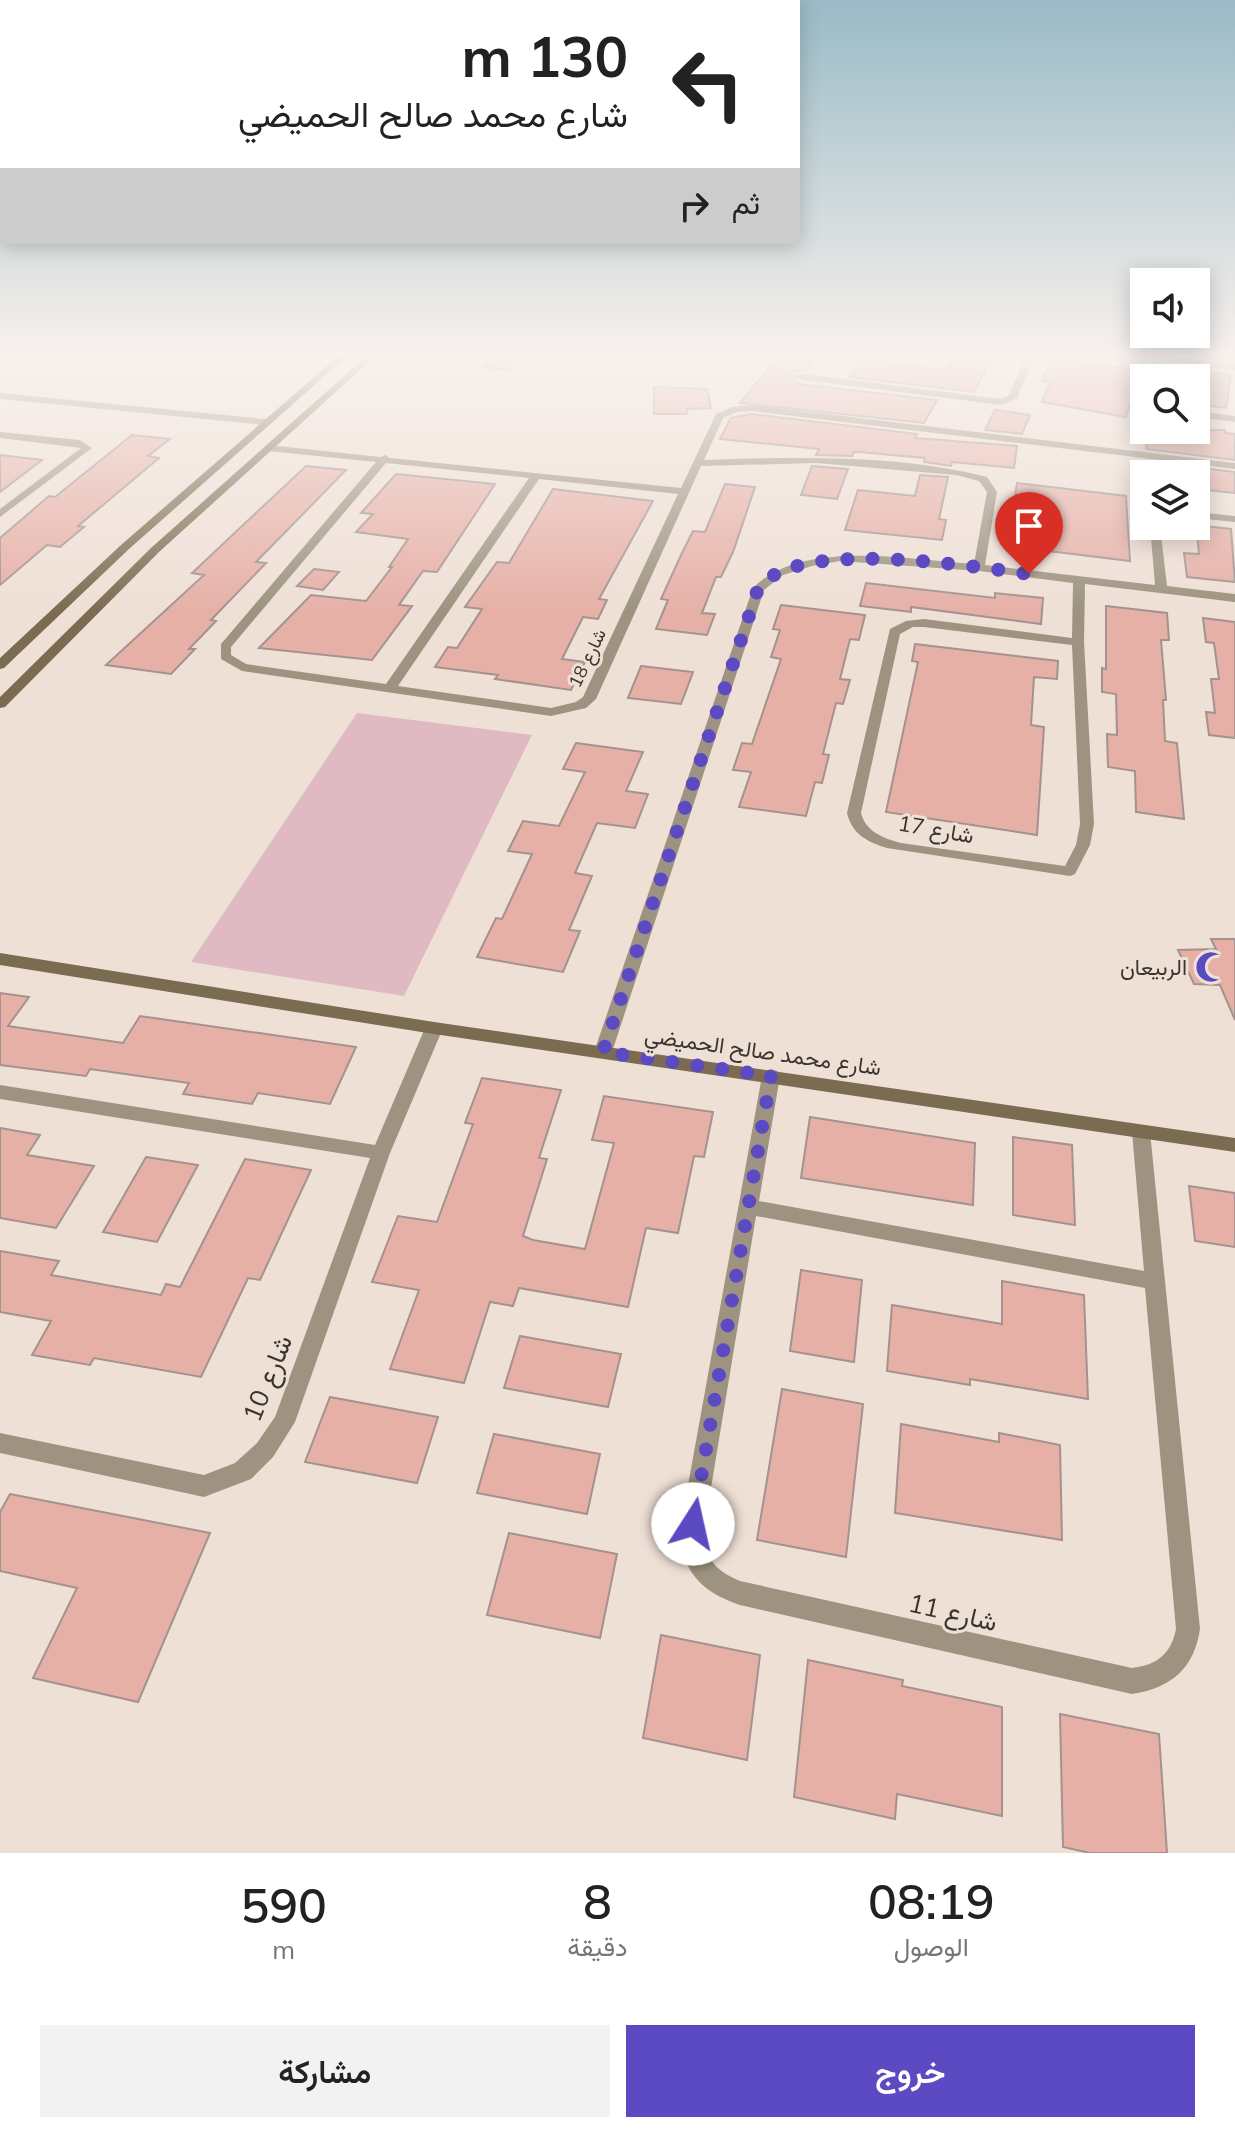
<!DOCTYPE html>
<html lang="ar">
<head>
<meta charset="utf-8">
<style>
  :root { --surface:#fff; --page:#f2f2f2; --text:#222; --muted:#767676; --accent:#5b4ac2 }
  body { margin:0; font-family:Mulish,Vazirmatn,sans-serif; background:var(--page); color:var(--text); direction:rtl; height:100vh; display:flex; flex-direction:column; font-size:30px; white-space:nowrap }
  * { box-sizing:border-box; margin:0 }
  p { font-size:26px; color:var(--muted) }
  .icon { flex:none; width:44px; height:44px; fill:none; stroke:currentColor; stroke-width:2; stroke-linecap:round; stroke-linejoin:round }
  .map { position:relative; height:1853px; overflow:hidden; direction:ltr }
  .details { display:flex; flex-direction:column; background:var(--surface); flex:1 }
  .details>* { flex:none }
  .guide { position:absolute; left:0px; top:0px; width:800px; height:244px; box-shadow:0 4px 20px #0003; direction:rtl; background:#fff; color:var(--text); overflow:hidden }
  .controls { position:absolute; left:1130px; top:268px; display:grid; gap:16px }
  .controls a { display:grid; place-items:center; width:80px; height:80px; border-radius:0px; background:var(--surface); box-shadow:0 4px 20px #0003; font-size:40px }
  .pin { position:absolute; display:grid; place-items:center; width:68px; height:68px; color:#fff; margin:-82px -34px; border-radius:50% 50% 50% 0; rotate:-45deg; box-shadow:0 0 8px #0007 }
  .pin .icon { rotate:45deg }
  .me { position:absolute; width:88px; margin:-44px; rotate:10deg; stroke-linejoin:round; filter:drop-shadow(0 0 6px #0008) }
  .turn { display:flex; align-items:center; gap:28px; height:168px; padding:0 40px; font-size:36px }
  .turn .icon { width:104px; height:104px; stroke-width:2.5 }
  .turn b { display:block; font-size:56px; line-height:68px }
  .then { display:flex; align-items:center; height:76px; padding:0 40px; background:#0003; gap:16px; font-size:30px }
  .eta { display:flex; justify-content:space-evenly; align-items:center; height:136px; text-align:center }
  .eta b { font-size:48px; font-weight:600; line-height:56px }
  .primary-button { display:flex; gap:16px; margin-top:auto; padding:16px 40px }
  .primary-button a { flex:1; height:92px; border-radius:0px; background:var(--accent); color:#fff; font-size:32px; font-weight:600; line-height:92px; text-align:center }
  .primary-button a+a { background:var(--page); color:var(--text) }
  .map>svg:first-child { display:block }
  .green { fill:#dfbac2 }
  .building { fill:#e6b0a7; stroke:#a3928f; stroke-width:2 }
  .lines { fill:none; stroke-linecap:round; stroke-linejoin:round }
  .street { fill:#9d9380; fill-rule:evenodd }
  .secondary { fill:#7b6c51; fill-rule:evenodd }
  .route { stroke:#5b4ac2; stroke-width:14; stroke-dasharray:0 25.2 }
  .labels { text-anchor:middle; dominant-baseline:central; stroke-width:6; stroke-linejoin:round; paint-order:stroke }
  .far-street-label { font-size:18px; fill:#3a3430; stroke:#efe0d6 }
  .street-label { font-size:22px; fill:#3a3430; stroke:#efe0d6 }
  .poi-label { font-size:22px; fill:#3a3430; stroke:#efe0d6; text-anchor:end }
  .near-street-label { font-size:26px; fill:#3a3430; stroke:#efe0d6 }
</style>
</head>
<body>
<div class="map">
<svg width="1235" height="1853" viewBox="0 0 1235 1853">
  <rect width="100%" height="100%" fill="#efe0d6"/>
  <path class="green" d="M 357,713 L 532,735 L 404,996 L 191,962 Z"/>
  <path class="building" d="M 497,352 L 524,352 L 507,370 L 482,367 Z
    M 782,352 L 821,352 L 806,371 L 795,370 L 789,375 L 798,384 L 937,400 L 924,423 L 740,403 Z
    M 958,352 L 995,352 L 974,392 L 849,377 L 862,359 L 946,371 Z
    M 1051,360 L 1141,370 L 1126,417 L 1042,402 L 1050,382 L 1042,381 Z
    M 1196,370 L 1231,375 L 1226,408 L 1196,404 Z
    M 654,387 L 707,389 L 711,408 L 687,409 L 687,414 L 654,414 Z
    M 995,410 L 1030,415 L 1022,434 L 985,430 Z
    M 751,414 L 917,434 L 915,438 L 1017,446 L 1014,468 L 952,462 L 951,466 L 924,462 L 925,458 L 859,452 L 854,452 L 852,456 L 816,455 L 819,449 L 720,439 L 731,418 Z
    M 1150,430 L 1225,430 L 1225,433 L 1235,434 L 1235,460 L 1146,449 Z
    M 132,435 L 170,439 L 148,456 L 159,458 L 78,526 L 84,527 L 60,547 L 47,545 L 0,585 L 0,538 L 49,496 L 55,497 Z
    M 0,455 L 42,460 L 0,492 Z
    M 1147,461 L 1235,472 L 1235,493 L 1207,490 L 1205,474 L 1148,474 Z
    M 306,466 L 346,470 L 256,562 L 266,563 L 211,620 L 216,621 L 189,649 L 195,649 L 171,674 L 106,665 L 204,575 L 192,573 Z
    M 812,466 L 848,469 L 837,499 L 801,495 Z
    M 396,474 L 495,484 L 437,572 L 423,571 L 399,605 L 412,606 L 372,660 L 259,648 L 311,595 L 366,601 L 392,567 L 389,567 L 408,539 L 356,532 L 373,514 L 361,513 Z
    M 920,475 L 948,477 L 939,519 L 946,520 L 942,540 L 845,530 L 858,490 L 915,496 Z
    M 1017,483 L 1126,496 L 1130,561 L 1007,546 Z
    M 725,484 L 755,487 L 733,552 L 721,577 L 716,577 L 702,613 L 715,614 L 707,635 L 656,629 L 668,600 L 661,599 L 681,555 L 693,531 L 705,532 Z
    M 553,489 L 653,501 L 599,599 L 607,600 L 598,619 L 583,617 L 562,659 L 585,662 L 571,690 L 495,679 L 498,675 L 435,667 L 448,647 L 457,648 L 482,609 L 465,607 L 497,562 L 509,563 Z
    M 1196,525 L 1231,529 L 1235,582 L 1187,577 L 1184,553 L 1199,554 Z
    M 314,569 L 339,572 L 323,590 L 297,586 Z
    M 866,583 L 995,598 L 995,593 L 1043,598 L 1041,624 L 911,607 L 911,612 L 860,606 Z
    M 781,605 L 865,615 L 859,640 L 850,639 L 840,679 L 850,680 L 843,704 L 836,703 L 823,754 L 829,755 L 822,783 L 815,782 L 806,816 L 739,807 L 751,772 L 733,770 L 742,743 L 752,744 L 781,659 L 771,657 L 780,630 L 773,629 Z
    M 1106,606 L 1167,613 L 1169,640 L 1161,640 L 1166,700 L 1163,700 L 1165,741 L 1177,743 L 1184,819 L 1136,812 L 1135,771 L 1108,767 L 1107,734 L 1117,735 L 1116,694 L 1102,692 L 1102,668 L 1106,669 Z
    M 1203,618 L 1235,622 L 1235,738 L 1209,735 L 1206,712 L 1215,713 L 1211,679 L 1219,679 L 1214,643 L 1206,642 Z
    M 915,644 L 1058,661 L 1057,679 L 1034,677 L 1031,725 L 1044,727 L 1037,835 L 886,812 L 918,662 L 912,661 Z
    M 641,666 L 693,672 L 681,704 L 628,698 Z
    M 576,743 L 643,752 L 626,791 L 648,794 L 635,828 L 597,823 L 575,873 L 592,876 L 569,930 L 580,931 L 563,972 L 477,957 L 496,918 L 502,919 L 532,854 L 508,851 L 523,821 L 559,826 L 585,772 L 563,769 Z
    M 1211,939 L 1235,939 L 1235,1020 L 1220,985 L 1194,984 L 1178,950 L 1216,949 Z
    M 0,993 L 29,997 L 8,1026 L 123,1043 L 140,1016 L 356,1047 L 330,1104 L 258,1093 L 252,1104 L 183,1094 L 189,1083 L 90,1069 L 86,1076 L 0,1065 Z
    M 482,1078 L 561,1090 L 539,1158 L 547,1159 L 523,1236 L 533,1240 L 585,1249 L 614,1143 L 592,1140 L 604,1096 L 713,1112 L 704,1157 L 694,1156 L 678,1233 L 646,1228 L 628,1307 L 519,1288 L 513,1306 L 490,1302 L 464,1383 L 390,1369 L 419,1290 L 372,1282 L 398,1216 L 437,1222 L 473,1124 L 465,1123 Z
    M 810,1117 L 975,1143 L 973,1205 L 801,1178 Z
    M 0,1128 L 40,1135 L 27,1155 L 94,1166 L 56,1228 L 0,1218 Z
    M 1013,1137 L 1072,1145 L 1075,1225 L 1013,1215 Z
    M 146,1157 L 198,1165 L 157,1242 L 103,1232 Z
    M 245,1159 L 311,1170 L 260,1280 L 248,1278 L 201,1377 L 94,1358 L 90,1365 L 32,1355 L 51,1321 L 0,1312 L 0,1251 L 59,1261 L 51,1275 L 161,1295 L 166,1284 L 180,1287 Z
    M 1189,1186 L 1235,1193 L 1235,1247 L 1195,1241 Z
    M 801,1270 L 862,1280 L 854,1362 L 790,1351 Z
    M 1002,1281 L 1084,1295 L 1088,1399 L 970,1379 L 970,1385 L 887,1371 L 892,1305 L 1002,1324 Z
    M 520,1336 L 621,1354 L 608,1407 L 504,1388 Z
    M 782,1389 L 863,1404 L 846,1557 L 757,1540 Z
    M 330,1397 L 438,1417 L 417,1483 L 305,1462 Z
    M 901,1424 L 999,1442 L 999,1433 L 1060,1445 L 1062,1540 L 895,1513 Z
    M 494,1434 L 600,1454 L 587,1514 L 477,1493 Z
    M 10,1494 L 210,1533 L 138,1702 L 33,1678 L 77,1588 L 0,1571 L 0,1512 Z
    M 509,1533 L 617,1554 L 600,1638 L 487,1615 Z
    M 661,1635 L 760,1655 L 747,1760 L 643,1738 Z
    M 808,1660 L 903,1680 L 902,1686 L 1002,1707 L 1002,1816 L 897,1794 L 895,1819 L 794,1797 Z
    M 1060,1714 L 1159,1734 L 1167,1853 L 1090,1853 L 1063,1847 Z"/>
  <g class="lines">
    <path class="street" d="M 1028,352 L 1036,352 L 1017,398 L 1001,405 L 797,379 L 792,376 L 797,373 L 1000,399 L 1008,396 Z
      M 1100,352 L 1128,352 L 1235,364 L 1235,370 Z
      M 0,393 L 265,419 L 270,422 L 265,425 L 0,399 Z
      M 751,405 L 1235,463 L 1235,469 L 751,411 L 737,412 L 723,418 L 704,460 C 795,457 898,454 987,477 L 997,492 L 985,565 L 1155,585 L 1150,526 L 1160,526 L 1167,586 L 1235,594 L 1235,602 L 1085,584 L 1084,642 L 1094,824 L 1090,845 L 1075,874 L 1070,876 L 887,848 C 867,842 852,834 847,813 L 890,629 L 906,621 L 924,619 L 1072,638 L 1073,583 L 979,571 L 840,561 L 812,566 L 783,575 L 764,590 L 612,1052 L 609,1056 L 597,1056 L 594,1052 L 753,588 C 802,538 910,560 974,564 L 987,492 L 979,481 L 956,475 L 816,463 L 701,466 L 596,699 L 586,708 L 551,716 L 242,671 L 221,659 L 221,644 L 376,462 L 268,451 L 263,448 L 268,445 L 381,457 L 385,455 L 390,458 L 681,488 L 716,414 L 732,407 ZM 386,463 L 529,478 L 386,684 L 246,664 L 231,655 L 231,647 ZM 539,479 L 678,494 L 583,697 L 576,702 L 551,708 L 398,686 ZM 913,627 L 924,627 L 1072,645 L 1080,824 L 1076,845 L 1065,866 L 901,843 C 883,838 866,832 861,813 L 900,634 Z
      M 1196,411 L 1235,416 L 1235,422 L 1196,417 Z
      M 0,432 L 80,440 L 92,448 L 0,517 L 0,509 L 81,448 L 0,438 Z
      M 1196,512 L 1235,516 L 1235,522 L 1196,518 Z
      M 434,1022 L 440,1024 L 443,1028 L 390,1153 L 295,1422 L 273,1457 L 251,1479 L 204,1497 L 0,1453 L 0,1433 L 204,1475 L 235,1463 L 257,1443 L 275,1417 L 370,1158 L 0,1099 L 0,1085 L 375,1145 L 425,1028 L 428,1024 Z
      M 771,1069 L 777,1071 L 780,1076 L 759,1201 L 1144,1271 L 1132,1132 L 1134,1127 L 1141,1125 L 1148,1127 L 1150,1132 L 1200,1629 C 1194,1669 1171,1688 1132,1694 L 740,1605 C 699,1591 679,1569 681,1524 L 762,1076 L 765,1071 ZM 756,1216 L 1145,1288 L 1176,1629 C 1171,1654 1157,1665 1132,1668 L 740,1581 C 710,1568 704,1555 705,1524 Z"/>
    <path class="secondary" d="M 343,352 L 352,352 L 129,549 L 4,668 L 0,669 L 0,658 L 121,545 Z
      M 371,352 L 380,352 L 159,552 L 5,707 L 0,708 L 0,697 L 151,548 Z
      M 0,953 L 434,1022 L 1235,1138 L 1235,1152 L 434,1034 L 0,965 Z"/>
  </g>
  <linearGradient id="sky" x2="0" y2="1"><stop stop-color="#99bac6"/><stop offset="0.58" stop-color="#f8f1ed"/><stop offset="1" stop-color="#f8f1ed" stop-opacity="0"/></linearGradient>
  <rect width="1235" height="611" fill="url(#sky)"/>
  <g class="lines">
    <path class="route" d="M 693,1524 L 771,1076 L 603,1052 L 750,613 C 753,606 754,597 758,590 C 791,536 975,567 1029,574"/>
  </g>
  <defs>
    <symbol id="mosque-bare" viewBox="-9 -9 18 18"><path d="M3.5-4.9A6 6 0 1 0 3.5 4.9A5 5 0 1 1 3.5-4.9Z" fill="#5b4ac2" stroke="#efe0d6" stroke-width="2.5" paint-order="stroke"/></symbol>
  </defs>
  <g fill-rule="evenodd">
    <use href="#mosque-bare" x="1189" y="945" width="44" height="44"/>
  </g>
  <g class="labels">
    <g class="far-street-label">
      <text transform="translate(587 658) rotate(-64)">شارع 18</text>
    </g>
    <g class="street-label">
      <text transform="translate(936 829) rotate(10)">شارع 17</text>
      <text transform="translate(763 1051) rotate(8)">شارع محمد صالح الحميضي</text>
    </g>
    <g class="poi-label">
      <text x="1187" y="967">الربيعان</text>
    </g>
    <g class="near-street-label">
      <text transform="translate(267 1378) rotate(-68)">شارع 10</text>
      <text transform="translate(953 1612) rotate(13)">شارع 11</text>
    </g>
  </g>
</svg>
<div class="controls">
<a><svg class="icon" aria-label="sound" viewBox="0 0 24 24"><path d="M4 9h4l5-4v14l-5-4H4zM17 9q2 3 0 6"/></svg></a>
<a><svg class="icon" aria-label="search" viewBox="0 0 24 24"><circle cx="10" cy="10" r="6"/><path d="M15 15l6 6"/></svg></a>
<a><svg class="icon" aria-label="layers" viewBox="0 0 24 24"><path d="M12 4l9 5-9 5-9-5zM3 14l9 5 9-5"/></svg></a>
</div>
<div class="pin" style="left:1029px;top:574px;background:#d93025"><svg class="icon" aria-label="arrive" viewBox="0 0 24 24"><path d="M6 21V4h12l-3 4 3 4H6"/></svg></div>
<svg class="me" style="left:693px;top:1524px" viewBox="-20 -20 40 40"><circle r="19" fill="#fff"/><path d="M0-13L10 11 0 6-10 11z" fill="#5b4ac2"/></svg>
<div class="guide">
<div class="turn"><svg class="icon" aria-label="left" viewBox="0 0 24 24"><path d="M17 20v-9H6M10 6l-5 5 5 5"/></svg><div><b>130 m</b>شارع محمد صالح الحميضي</div></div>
<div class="then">ثم<svg class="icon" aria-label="right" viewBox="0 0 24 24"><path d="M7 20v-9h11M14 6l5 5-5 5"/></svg></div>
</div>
</div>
<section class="details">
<div class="eta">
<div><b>08:19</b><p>الوصول</p></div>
<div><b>8</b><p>دقيقة</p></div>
<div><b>590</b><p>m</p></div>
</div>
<div class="primary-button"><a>خروج</a><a>مشاركة</a></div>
</section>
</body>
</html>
